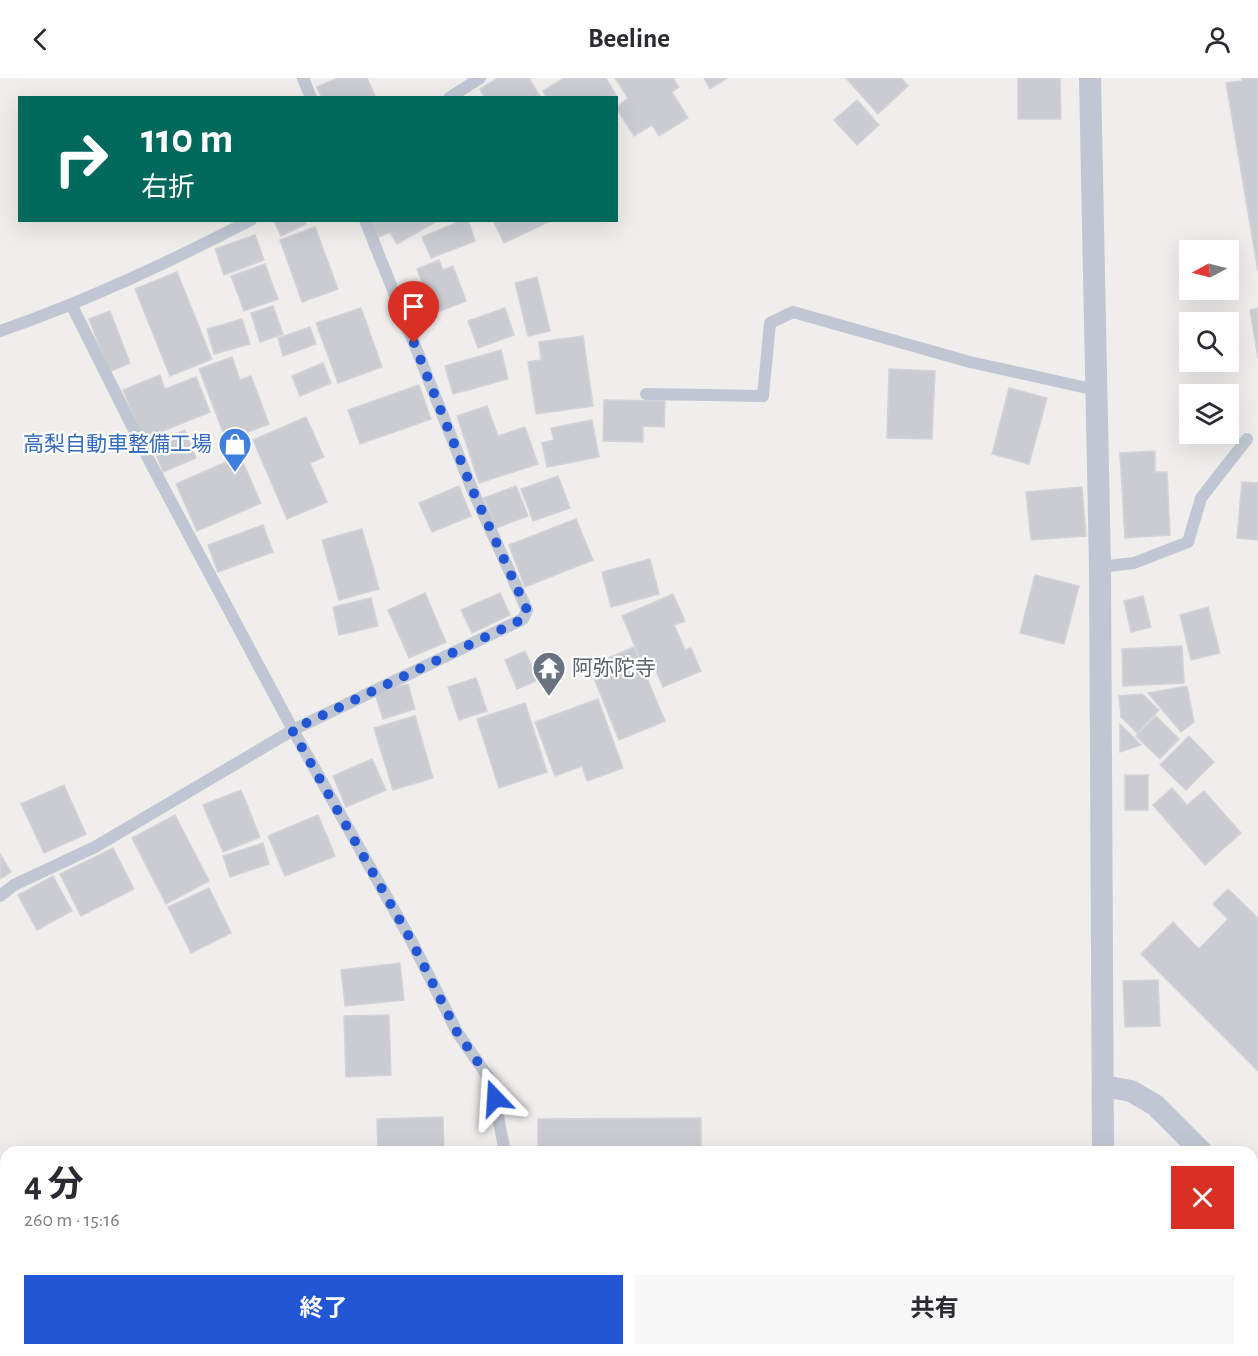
<!DOCTYPE html>
<html lang="ja">
<head>
<meta charset="utf-8">
<style>
  :root { --surface:#fff; --page:#f7f7f7; --text:#2b2b33; --muted:#7c7c81; --accent:#2356d4 }
  body { margin:0; font-family:"Alegreya Sans","Noto Sans JP",sans-serif; background:var(--page); color:var(--text); height:100vh; display:flex; flex-direction:column; font-size:22px; white-space:nowrap }
  * { box-sizing:border-box; margin:0 }
  p { font-size:20px; color:var(--muted) }
  .icon { flex:none; width:33px; height:33px; fill:none; stroke:currentColor; stroke-width:2; stroke-linecap:round; stroke-linejoin:round }
  .map { position:relative; flex:1; overflow:hidden }
  .side { position:absolute; left:0px; top:1068px; width:1258px; height:210px; display:flex; flex-direction:column; background:var(--surface); border-radius:18px 18px 0 0; box-shadow:0 6px 24px #0002 }
  .side>* { flex:none }
  .hud { position:absolute; left:18px; top:18px; width:600px; height:126px; border-radius:0px; box-shadow:0 6px 24px #0002; background:#00695c; color:#fff; overflow:hidden }
  .needle { width:39px; rotate:263deg }
  .controls { position:absolute; left:1179px; top:162px; display:grid; gap:12px }
  .controls a { display:grid; place-items:center; width:60px; height:60px; border-radius:0px; background:var(--surface); box-shadow:0 6px 24px #0002; font-size:30px }
  .pin { position:absolute; display:grid; place-items:center; width:51px; height:51px; color:#fff; margin:-62px -26px; border-radius:50% 50% 50% 0; rotate:-45deg; box-shadow:0 0 6px #0007 }
  .pin .icon { rotate:45deg }
  .me { position:absolute; width:66px; margin:-33px; rotate:340deg; stroke-linejoin:round; filter:drop-shadow(0 0 4px #0008) }
  .turn { display:flex; align-items:center; gap:21px; height:126px; padding:0 24px; font-size:27px }
  .turn .icon { width:78px; height:78px; stroke-width:2.5 }
  .turn b { display:block; font-size:42px; line-height:51px }
  .round { display:grid; place-items:center; flex:none; width:63px; height:63px; border-radius:0px; background:var(--page) }
  .summary { display:flex; align-items:center; justify-content:space-between; height:102px; padding:0 24px }
  h1 { font-size:36px; font-weight:700; line-height:45px }
  .button { display:flex; gap:12px; margin-top:auto; padding:12px 24px }
  .button a { flex:1; height:69px; border-radius:0px; background:var(--accent); color:#fff; font-size:24px; font-weight:700; line-height:69px; text-align:center }
  .button a+a { background:var(--page); color:var(--text) }
  header { display:flex; justify-content:space-between; align-items:center; height:78px; padding:0 24px; background:var(--surface); font-size:27px; font-weight:700 }
  .map>svg:first-child { display:block }
  .building { fill:#caccd2; stroke:#d2d3d9; stroke-width:1.5 }
  .lines { fill:none; stroke-linecap:round; stroke-linejoin:round }
  .lane { stroke:#c1c7d2; stroke-width:12 }
  .street { stroke:#c1c7d2; stroke-width:22 }
  .route { stroke:#2356d4; stroke-width:10; stroke-dasharray:0 18 }
  .labels { text-anchor:middle; dominant-baseline:central; stroke-width:4.5; stroke-linejoin:round; paint-order:stroke }
  .shop-label { font-size:21px; fill:#366cbe; stroke:#fff; text-anchor:end }
  .worship-label { font-size:21px; fill:#5b616d; stroke:#fff; text-anchor:start }
</style>
</head>
<body>
<header><svg class="icon" aria-label="back" viewBox="0 0 24 24"><path d="M15 5l-7 7 7 7"/></svg>Beeline<svg class="icon" aria-label="person" viewBox="0 0 24 24"><circle cx="12" cy="8" r="4"/><path d="M4 21q1-7 8-7t8 7"/></svg></header>
<div class="map">
<svg width="1258" height="1278" viewBox="0 0 1258 1278">
  <rect width="100%" height="100%" fill="#f0eeed"/>
  <path class="building" d="M 338,0 L 367,0 L 376,20 L 322,20 L 317,9 Z
    M 498,0 L 529,0 L 541,20 L 485,20 L 480,11 Z
    M 564,0 L 606,0 L 616,17 L 611,20 L 547,20 L 543,13 Z
    M 615,0 L 673,0 L 679,9 L 672,14 L 688,40 L 659,58 L 652,47 L 634,58 L 616,30 L 628,20 Z
    M 704,0 L 727,0 L 710,11 Z
    M 846,0 L 901,0 L 908,8 L 878,36 Z
    M 1018,0 L 1060,0 L 1061,41 L 1018,41 Z
    M 1242,0 L 1258,0 L 1258,193 L 1226,5 L 1242,3 Z
    M 857,22 L 879,47 L 857,67 L 834,42 Z
    M 305,142 L 306,146 L 281,158 L 274,143 Z
    M 370,142 L 439,142 L 397,166 L 390,154 L 379,159 Z
    M 463,142 L 468,142 L 475,163 L 431,180 L 422,159 Z
    M 493,142 L 548,142 L 548,144 L 504,165 Z
    M 315,149 L 338,211 L 302,224 L 280,162 Z
    M 255,157 L 264,182 L 224,197 L 215,171 Z
    M 439,182 L 443,192 L 453,188 L 466,223 L 420,241 L 408,209 L 422,204 L 417,191 Z
    M 265,186 L 278,221 L 244,233 L 231,198 Z
    M 177,194 L 212,281 L 170,298 L 135,211 Z
    M 537,199 L 550,253 L 528,258 L 515,205 Z
    M 273,228 L 283,256 L 260,264 L 251,235 Z
    M 361,230 L 382,289 L 338,305 L 316,245 Z
    M 505,230 L 514,257 L 478,270 L 468,243 Z
    M 1258,230 L 1258,280 L 1250,232 Z
    M 110,233 L 130,285 L 109,294 L 89,241 Z
    M 242,241 L 250,266 L 214,276 L 207,251 Z
    M 310,249 L 316,266 L 283,278 L 278,260 Z
    M 583,258 L 593,328 L 536,336 L 528,284 L 541,282 L 539,264 Z
    M 501,272 L 508,301 L 453,316 L 445,288 Z
    M 232,279 L 240,302 L 251,298 L 269,346 L 226,362 L 199,291 Z
    M 323,285 L 331,305 L 300,318 L 292,298 Z
    M 889,291 L 935,293 L 932,361 L 887,360 Z
    M 160,297 L 165,311 L 196,299 L 210,334 L 143,361 L 123,312 Z
    M 419,307 L 431,341 L 360,366 L 348,332 Z
    M 1009,310 L 1047,320 L 1029,386 L 992,376 Z
    M 604,322 L 665,323 L 664,349 L 643,348 L 643,364 L 603,363 Z
    M 487,328 L 498,358 L 525,349 L 538,386 L 479,405 L 457,338 Z
    M 306,339 L 324,379 L 310,385 L 327,424 L 287,441 L 253,362 Z
    M 592,342 L 599,379 L 547,389 L 542,365 L 554,362 L 551,350 Z
    M 185,352 L 196,380 L 163,394 L 152,366 Z
    M 1155,373 L 1155,394 L 1167,394 L 1170,457 L 1125,460 L 1120,375 Z
    M 240,378 L 261,425 L 197,453 L 176,406 Z
    M 558,398 L 570,430 L 533,443 L 521,411 Z
    M 1242,404 L 1258,405 L 1258,462 L 1237,460 Z
    M 459,408 L 471,438 L 432,454 L 419,425 Z
    M 516,408 L 528,438 L 496,450 L 484,420 Z
    M 1082,409 L 1086,458 L 1031,462 L 1026,414 Z
    M 576,441 L 593,482 L 525,509 L 509,467 Z
    M 263,447 L 273,474 L 218,494 L 208,467 Z
    M 362,451 L 379,511 L 339,522 L 322,462 Z
    M 650,481 L 659,516 L 611,529 L 602,494 Z
    M 1035,497 L 1079,508 L 1064,566 L 1020,555 Z
    M 425,515 L 446,564 L 409,580 L 388,532 Z
    M 500,515 L 510,537 L 472,555 L 461,532 Z
    M 673,516 L 685,543 L 674,547 L 685,572 L 691,570 L 701,593 L 663,609 L 653,586 L 644,589 L 622,538 Z
    M 1143,518 L 1151,549 L 1131,554 L 1124,523 Z
    M 371,520 L 378,548 L 339,557 L 333,529 Z
    M 1208,529 L 1220,575 L 1191,582 L 1180,537 Z
    M 1182,568 L 1184,605 L 1123,608 L 1122,571 Z
    M 634,569 L 665,643 L 619,662 L 589,588 Z
    M 525,573 L 538,602 L 517,611 L 505,582 Z
    M 476,600 L 487,633 L 459,642 L 448,609 Z
    M 408,606 L 415,631 L 383,641 L 375,616 Z
    M 1187,608 L 1194,644 L 1181,654 L 1148,615 Z
    M 1142,616 L 1159,632 L 1137,655 L 1121,639 L 1119,618 Z
    M 598,621 L 623,690 L 587,703 L 582,688 L 555,698 L 535,644 Z
    M 525,625 L 547,694 L 499,710 L 477,641 Z
    M 415,638 L 433,700 L 393,712 L 374,650 Z
    M 1156,638 L 1179,661 L 1160,681 L 1136,658 Z
    M 1120,646 L 1141,667 L 1120,674 Z
    M 1189,658 L 1214,684 L 1186,712 L 1160,687 Z
    M 372,681 L 386,712 L 346,729 L 333,698 Z
    M 1125,697 L 1148,697 L 1148,732 L 1125,732 Z
    M 64,707 L 86,756 L 44,775 L 21,726 Z
    M 1172,710 L 1187,727 L 1204,713 L 1241,755 L 1205,787 L 1153,727 Z
    M 241,712 L 260,759 L 223,774 L 203,727 Z
    M 175,737 L 209,803 L 166,826 L 132,760 Z
    M 318,737 L 335,778 L 285,798 L 268,758 Z
    M 263,765 L 269,786 L 230,799 L 223,778 Z
    M 113,770 L 134,811 L 81,838 L 60,796 Z
    M 0,776 L 11,794 L 0,801 Z
    M 53,798 L 72,833 L 37,852 L 18,817 Z
    M 209,810 L 231,855 L 191,875 L 168,829 Z
    M 1228,811 L 1258,840 L 1258,993 L 1141,876 L 1173,844 L 1199,871 L 1228,841 L 1213,826 Z
    M 400,885 L 404,922 L 345,928 L 341,892 Z
    M 1158,902 L 1160,948 L 1125,949 L 1123,903 Z
    M 389,937 L 391,997 L 346,999 L 344,938 Z
    M 443,1039 L 444,1074 L 378,1074 L 377,1041 Z
    M 701,1040 L 701,1074 L 538,1074 L 538,1041 Z"/>
  <g class="lines">
    <path class="lane" d="M 303,0 L 311,20
      M 449,20 L 480,0
      M 72,228 L 151,386 L 293,652 L 412,864 L 457,954 L 491,1003 L 505,1074
      M 0,253 C 87,223 169,184 251,142
      M 646,316 L 763,318 L 770,245 L 793,234 L 970,284 L 1096,312
      M 1100,489 L 1134,485 L 1188,464 L 1201,420 L 1247,361
      M 0,818 L 14,807 L 95,769 L 293,652 L 523,541 L 527,532 L 472,411 L 365,142
      M 521,1272 L 521,1278"/>
    <path class="street" d="M 1090,0 L 1100,489 L 1103,1074
      M 1104,1008 L 1131,1013 L 1155,1027 L 1202,1074
      M 1252,1189 L 1258,1206
      M 1100,1278 L 1100,1272"/>
  </g>
  <g class="lines">
    <path class="route" d="M 414,265 L 472,411 L 527,532 L 523,541 L 292,652 L 412,864 L 457,954 L 491,1003 L 495,1020"/>
  </g>
  <defs>
    <symbol id="shop-pin" viewBox="-11 -11 22 30"><path d="M0 17L-7.5 6A9.5 9.5 0 1 1 7.5 6Z" fill="#3f7fe0" stroke="#fff"/><path d="M-5-2.5h2.3a2.7 3.5 0 0 1 5.4 0H5L5.5 6h-11ZM-1.5-2.5h3a1.5 2.3 0 0 0-3 0Z" fill="#fff"/></symbol>
    <symbol id="temple-pin" viewBox="-11 -11 22 30"><path d="M0 17L-7.5 6A9.5 9.5 0 1 1 7.5 6Z" fill="#6b7280" stroke="#fff"/><path d="M0-6L5-2H3V0L6.5 2.5H4V6H1.5V3h-3V6H-4V2.5H-6.5L-3 0V-2H-5Z" fill="#fff"/></symbol>
  </defs>
  <g fill-rule="evenodd">
    <use href="#shop-pin" x="216" y="347" width="38" height="52"/>
    <use href="#temple-pin" x="530" y="571" width="38" height="52"/>
  </g>
  <g class="labels">
    <g class="shop-label">
      <text x="212" y="366">高梨自動車整備工場</text>
    </g>
    <g class="worship-label">
      <text x="572" y="590">阿弥陀寺</text>
    </g>
  </g>
</svg>
<div class="controls">
<a><svg class="needle" viewBox="-14 -14 28 28"><path d="M0-13l5 13h-10z" fill="#e53935"/><path d="M0 13l5-13h-10z" fill="#7c7c81"/></svg></a>
<a><svg class="icon" aria-label="search" viewBox="0 0 24 24"><circle cx="10" cy="10" r="6"/><path d="M15 15l6 6"/></svg></a>
<a><svg class="icon" aria-label="layers" viewBox="0 0 24 24"><path d="M12 4l9 5-9 5-9-5zM3 14l9 5 9-5"/></svg></a>
</div>
<div class="pin" style="left:414px;top:265px;background:#d93025"><svg class="icon" aria-label="arrive" viewBox="0 0 24 24"><path d="M6 21V4h12l-3 4 3 4H6"/></svg></div>
<svg class="me" style="left:495px;top:1020px" viewBox="-20 -20 40 40"><path d="M0-17L14 15 0 8-14 15z" fill="#2356d4" stroke="#fff" stroke-width="4"/></svg>
<div class="hud">
<div class="turn"><svg class="icon" aria-label="right" viewBox="0 0 24 24"><path d="M7 20v-9h11M14 6l5 5-5 5"/></svg><div><b>110 m</b>右折</div></div>
</div>
<section class="side">
<div class="summary"><div><h1>4 分</h1><p>260 m · 15:16</p></div><a class="round" style="background:#d93025;color:#fff"><svg class="icon" aria-label="close" viewBox="0 0 24 24"><path d="M6 6l12 12M18 6L6 18"/></svg></a></div>
<div class="button"><a>終了</a><a>共有</a></div>
</section>
</div>
</body>
</html>
